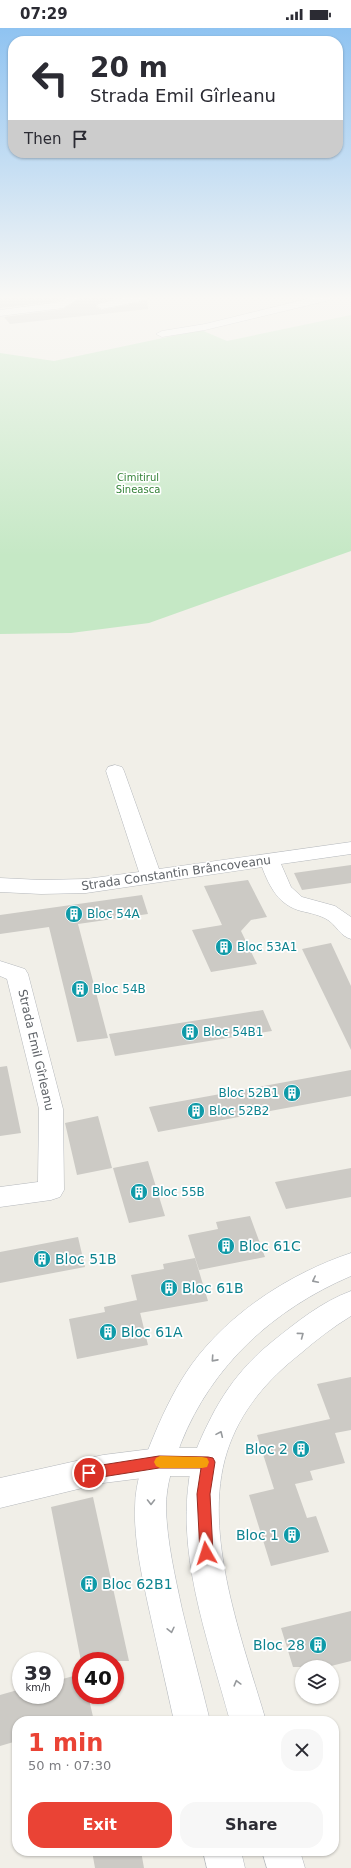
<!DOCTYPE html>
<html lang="en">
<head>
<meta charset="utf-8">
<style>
  :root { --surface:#fff; --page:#f7f7f7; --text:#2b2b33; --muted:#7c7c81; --accent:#ea4335 }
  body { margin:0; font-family:"DejaVu Sans",sans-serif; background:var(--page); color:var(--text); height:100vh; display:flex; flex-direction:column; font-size:15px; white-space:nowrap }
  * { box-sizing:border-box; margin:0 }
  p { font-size:13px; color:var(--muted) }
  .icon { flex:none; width:22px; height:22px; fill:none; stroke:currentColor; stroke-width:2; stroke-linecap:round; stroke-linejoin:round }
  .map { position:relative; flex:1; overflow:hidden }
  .sheet { position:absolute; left:12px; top:1688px; width:327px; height:140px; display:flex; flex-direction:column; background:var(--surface); border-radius:16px; box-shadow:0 1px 3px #0004 }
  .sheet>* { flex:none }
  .guide { position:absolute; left:8px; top:8px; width:335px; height:122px; border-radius:16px; box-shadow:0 1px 3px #0004; background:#fff; color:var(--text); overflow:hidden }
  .controls { position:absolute; left:295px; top:1632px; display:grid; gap:8px }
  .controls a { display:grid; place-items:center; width:44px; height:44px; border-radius:50%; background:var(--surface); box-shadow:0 1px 3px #0004; font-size:20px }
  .speed { position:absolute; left:12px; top:1624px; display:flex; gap:8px; font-size:20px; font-weight:700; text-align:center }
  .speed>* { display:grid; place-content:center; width:52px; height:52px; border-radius:50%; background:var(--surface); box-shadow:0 1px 3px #0004; line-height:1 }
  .speed small { font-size:10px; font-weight:400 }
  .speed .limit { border:6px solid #d22; background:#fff; color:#111 }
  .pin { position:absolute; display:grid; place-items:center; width:34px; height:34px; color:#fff; margin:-17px; border:2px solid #fff; border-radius:50%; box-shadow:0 1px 4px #0007 }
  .me { position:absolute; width:44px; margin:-22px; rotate:354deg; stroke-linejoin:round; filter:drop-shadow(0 0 3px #0008) }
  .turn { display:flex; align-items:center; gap:14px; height:84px; padding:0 16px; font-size:18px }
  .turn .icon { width:52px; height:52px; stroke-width:2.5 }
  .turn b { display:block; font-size:28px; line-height:34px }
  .then { display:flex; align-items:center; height:38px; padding:0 16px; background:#0003; gap:8px; font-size:15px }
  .round { display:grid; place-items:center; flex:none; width:42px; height:42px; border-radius:16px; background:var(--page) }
  .summary { display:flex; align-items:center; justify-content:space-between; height:68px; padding:0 16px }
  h1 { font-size:24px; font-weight:700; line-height:30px; color:var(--accent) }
  .button { display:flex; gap:8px; margin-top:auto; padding:8px 16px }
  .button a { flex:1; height:46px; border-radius:16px; background:var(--accent); color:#fff; font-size:16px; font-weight:700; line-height:46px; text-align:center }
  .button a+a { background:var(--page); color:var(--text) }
  .status { display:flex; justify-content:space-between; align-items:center; height:28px; padding:0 20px; background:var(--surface); direction:ltr }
  .status svg { height:11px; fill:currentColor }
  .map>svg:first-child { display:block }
  .green { fill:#c5e8c5 }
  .building { fill:#cccac5 }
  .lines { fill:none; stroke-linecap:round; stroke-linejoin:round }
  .street-casing { stroke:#b5b8bc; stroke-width:1 }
  .secondary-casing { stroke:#b6babf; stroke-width:1 }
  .street { fill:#fff; fill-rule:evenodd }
  .secondary { fill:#fff; fill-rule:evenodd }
  .oneway { stroke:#979a9d }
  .route { fill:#ea4335; stroke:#982c22 }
  .slow { fill:#f59e0b }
  .labels { text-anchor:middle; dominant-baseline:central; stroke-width:3.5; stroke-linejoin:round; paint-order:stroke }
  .far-park-label { font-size:10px; fill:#348238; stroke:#fff }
  .street-label { font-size:12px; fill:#5f6368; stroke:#fff }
  .culture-label { font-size:12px; fill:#0d838f; stroke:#fff; text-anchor:start }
  .near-culture-label { font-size:14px; fill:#0d838f; stroke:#fff; text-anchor:start }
</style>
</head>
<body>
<div class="status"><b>07:29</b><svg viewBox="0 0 49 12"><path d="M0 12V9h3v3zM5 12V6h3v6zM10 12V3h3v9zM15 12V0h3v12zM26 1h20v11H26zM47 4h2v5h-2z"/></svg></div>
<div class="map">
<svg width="351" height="1840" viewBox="0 0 351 1840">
  <rect width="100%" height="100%" fill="#f1efe8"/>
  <path class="green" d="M 351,287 L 351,523 L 149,595 L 71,605 L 0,606 L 0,325 L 54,333 L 201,302 L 227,313 Z"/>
  <path class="building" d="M 0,270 L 63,270 L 59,273 L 0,280 Z
    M 81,270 L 115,270 L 97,275 L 96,279 L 102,282 L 141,274 L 147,271 L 148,281 L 10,296 L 4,289 L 63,281 Z
    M 351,837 L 351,855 L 302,862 L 294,845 Z
    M 248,852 L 267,889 L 251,892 L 241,903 L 257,936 L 211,944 L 192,902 L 222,897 L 204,858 Z
    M 142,867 L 148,886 L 78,896 L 108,1010 L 77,1014 L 49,899 L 0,906 L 0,887 Z
    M 331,915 L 351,958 L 351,1022 L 302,921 Z
    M 263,982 L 272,1003 L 115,1028 L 109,1006 Z
    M 7,1038 L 21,1105 L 0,1108 L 0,1039 Z
    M 351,1042 L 351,1068 L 158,1104 L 149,1079 Z
    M 98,1088 L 112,1140 L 77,1147 L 65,1095 Z
    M 148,1133 L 165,1188 L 129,1195 L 113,1140 Z
    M 351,1140 L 351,1169 L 286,1181 L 275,1154 Z
    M 250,1188 L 265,1229 L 199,1242 L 188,1207 L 218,1201 L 216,1194 Z
    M 78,1209 L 85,1239 L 0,1255 L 0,1224 Z
    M 195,1230 L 208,1273 L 140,1285 L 131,1247 L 164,1241 L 163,1236 Z
    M 137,1272 L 148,1317 L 77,1331 L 69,1291 L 105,1284 L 104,1279 Z
    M 351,1349 L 351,1402 L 335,1405 L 345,1435 L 310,1443 L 313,1452 L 295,1456 L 307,1490 L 316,1488 L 329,1524 L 271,1538 L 249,1467 L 274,1461 L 257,1407 L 330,1391 L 317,1356 Z
    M 93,1469 L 129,1633 L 81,1633 L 51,1479 Z
    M 351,1583 L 351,1633 L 327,1639 L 293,1639 L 281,1600 Z
    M 81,1646 L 81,1667 L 88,1667 L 94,1693 L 17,1693 L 17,1713 L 0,1718 L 0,1667 L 21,1661 L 21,1667 L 55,1667 L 55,1653 Z
    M 92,1823 L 141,1823 L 144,1840 L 95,1840 Z"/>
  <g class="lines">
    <defs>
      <path id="street" d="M 66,270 L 80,270 L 63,280 L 0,288 L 0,282 L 60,274 Z
        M 123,270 L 146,270 L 141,273 L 102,281 L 97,278 L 98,276 Z
        M 311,270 L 331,270 L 330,272 L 205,302 L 162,309 L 156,306 L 162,303 L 205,296 Z
        M 115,737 L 122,739 L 124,743 L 159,841 L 351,814 L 351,826 L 281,836 L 291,859 L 302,869 L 335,878 L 351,889 L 351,911 C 340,908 337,898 328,892 C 320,887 310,885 301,883 C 279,877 270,860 262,839 L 86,865 L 41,866 L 0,864 L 0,850 L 41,852 L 86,851 L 139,844 L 106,743 L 108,739 Z
        M 0,933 L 25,941 L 28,946 L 63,1081 L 64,1162 L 60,1169 L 51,1172 L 0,1179 L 0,1159 L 38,1154 L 39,1081 L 7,951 L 0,948 Z
        M 159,1420 L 208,1420 L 219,1424 L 223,1434 L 219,1444 L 208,1448 L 159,1448 L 103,1455 L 0,1480 L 0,1450 L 103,1427 Z"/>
      <path id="secondary" d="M 351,1225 L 351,1248 C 274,1281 212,1337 181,1415 C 173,1437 166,1456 166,1480 C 167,1514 175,1548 182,1581 C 191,1619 201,1656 210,1693 L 174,1693 C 166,1656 157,1618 149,1581 C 142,1548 134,1514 135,1480 C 135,1452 145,1429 155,1405 C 165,1381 177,1357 192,1336 C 230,1284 291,1245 351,1225 Z
        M 351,1263 L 351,1288 C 333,1299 316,1312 300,1326 C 267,1352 240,1383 227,1424 C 201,1505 243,1614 266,1693 L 230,1693 C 208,1611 173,1521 192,1435 C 197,1417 206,1399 215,1382 C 230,1355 248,1333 273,1313 C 297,1294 321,1274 351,1263 Z
        M 203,1823 L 241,1823 L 245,1840 L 207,1840 Z
        M 262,1823 L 300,1823 L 305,1840 L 267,1840 Z"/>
    </defs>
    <use href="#street" class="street-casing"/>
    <use href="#secondary" class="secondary-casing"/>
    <use href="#street" class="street"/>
    <use href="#secondary" class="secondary"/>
  </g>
  <defs><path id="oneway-chevron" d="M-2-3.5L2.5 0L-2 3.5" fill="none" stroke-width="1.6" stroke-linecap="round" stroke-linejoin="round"/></defs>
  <g class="oneway">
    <use href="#oneway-chevron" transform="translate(315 1252) rotate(153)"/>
    <use href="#oneway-chevron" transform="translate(301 1307) rotate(-37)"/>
    <use href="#oneway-chevron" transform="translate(214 1331) rotate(132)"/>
    <use href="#oneway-chevron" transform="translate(220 1406) rotate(-66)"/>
    <use href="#oneway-chevron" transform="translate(151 1474) rotate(90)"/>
    <use href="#oneway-chevron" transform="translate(171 1602) rotate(77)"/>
    <use href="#oneway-chevron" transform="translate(237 1655) rotate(-105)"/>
  </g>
  <linearGradient id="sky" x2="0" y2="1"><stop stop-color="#8fc3f1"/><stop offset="0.51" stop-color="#f9f8f5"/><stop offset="1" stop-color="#f9f8f5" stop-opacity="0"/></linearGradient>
  <rect width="351" height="528" fill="url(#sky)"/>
  <path class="route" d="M 159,1428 L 208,1429 L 213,1430 L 215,1434 L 210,1466 L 213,1525 L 211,1529 L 206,1531 L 202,1529 L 200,1525 L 197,1466 L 201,1440 L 159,1440 L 89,1451 L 84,1449 L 82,1445 L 84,1441 L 89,1439 Z"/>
  <path class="slow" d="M 160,1428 L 202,1429 L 207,1430 L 209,1434 L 207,1439 L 202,1440 L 160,1440 L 156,1438 L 154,1434 L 156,1430 Z"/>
  <defs>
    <symbol id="building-disc" viewBox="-11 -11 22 22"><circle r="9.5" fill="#0f9aa8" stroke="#fff"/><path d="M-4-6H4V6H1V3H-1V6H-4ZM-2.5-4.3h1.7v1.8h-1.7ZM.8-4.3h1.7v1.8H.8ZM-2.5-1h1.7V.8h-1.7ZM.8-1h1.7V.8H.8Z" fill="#fff"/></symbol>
  </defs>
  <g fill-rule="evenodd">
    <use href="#building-disc" x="64" y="876" width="20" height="20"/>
    <use href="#building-disc" x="214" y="909" width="20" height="20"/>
    <use href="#building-disc" x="70" y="951" width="20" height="20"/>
    <use href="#building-disc" x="180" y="994" width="20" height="20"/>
    <use href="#building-disc" x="282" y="1055" width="20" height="20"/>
    <use href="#building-disc" x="186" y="1073" width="20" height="20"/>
    <use href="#building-disc" x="129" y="1154" width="20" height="20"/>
    <use href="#building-disc" x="216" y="1208" width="20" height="20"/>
    <use href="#building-disc" x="32" y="1221" width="20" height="20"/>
    <use href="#building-disc" x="159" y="1250" width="20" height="20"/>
    <use href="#building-disc" x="98" y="1294" width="20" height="20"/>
    <use href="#building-disc" x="291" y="1411" width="20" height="20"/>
    <use href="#building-disc" x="282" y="1497" width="20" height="20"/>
    <use href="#building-disc" x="79" y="1546" width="20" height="20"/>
    <use href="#building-disc" x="308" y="1607" width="20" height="20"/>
  </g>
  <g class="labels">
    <g class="far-park-label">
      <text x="138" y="449">Cimitirul<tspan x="138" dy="12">Sineasca</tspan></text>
    </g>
    <g class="street-label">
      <text transform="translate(176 845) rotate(-8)">Strada Constantin Brâncoveanu</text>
      <text transform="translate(36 1022) rotate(77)">Strada Emil Gîrleanu</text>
    </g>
    <g class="culture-label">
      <text x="87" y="886">Bloc 54A</text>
      <text x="237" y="919">Bloc 53A1</text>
      <text x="93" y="961">Bloc 54B</text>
      <text x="203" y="1004">Bloc 54B1</text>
      <text x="279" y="1065" text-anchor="end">Bloc 52B1</text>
      <text x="209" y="1083">Bloc 52B2</text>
      <text x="152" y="1164">Bloc 55B</text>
    </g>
    <g class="near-culture-label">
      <text x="239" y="1218">Bloc 61C</text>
      <text x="55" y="1231">Bloc 51B</text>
      <text x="182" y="1260">Bloc 61B</text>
      <text x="121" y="1304">Bloc 61A</text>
      <text x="288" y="1421" text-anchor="end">Bloc 2</text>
      <text x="279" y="1507" text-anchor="end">Bloc 1</text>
      <text x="102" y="1556">Bloc 62B1</text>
      <text x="305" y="1617" text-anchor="end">Bloc 28</text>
    </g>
  </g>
</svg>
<div class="controls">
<a><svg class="icon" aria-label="layers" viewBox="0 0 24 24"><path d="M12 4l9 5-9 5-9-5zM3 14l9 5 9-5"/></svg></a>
</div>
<div class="speed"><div>39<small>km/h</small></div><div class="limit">40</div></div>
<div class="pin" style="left:89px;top:1445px;background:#d93025"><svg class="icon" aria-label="arrive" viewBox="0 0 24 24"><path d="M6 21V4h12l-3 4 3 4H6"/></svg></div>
<svg class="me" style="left:206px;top:1525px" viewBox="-20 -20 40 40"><path d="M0-17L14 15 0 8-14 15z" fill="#ea4335" stroke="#fff" stroke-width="4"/></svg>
<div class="guide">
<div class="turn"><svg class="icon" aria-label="left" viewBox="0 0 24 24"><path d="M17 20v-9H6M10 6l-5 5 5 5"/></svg><div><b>20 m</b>Strada Emil Gîrleanu</div></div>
<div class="then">Then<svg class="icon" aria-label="arrive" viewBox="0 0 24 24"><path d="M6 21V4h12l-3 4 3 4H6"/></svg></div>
</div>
<section class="sheet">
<div class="summary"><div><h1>1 min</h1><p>50 m · 07:30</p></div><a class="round"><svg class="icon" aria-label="close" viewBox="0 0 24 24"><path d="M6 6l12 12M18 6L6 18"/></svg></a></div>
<div class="button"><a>Exit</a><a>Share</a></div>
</section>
</div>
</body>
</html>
